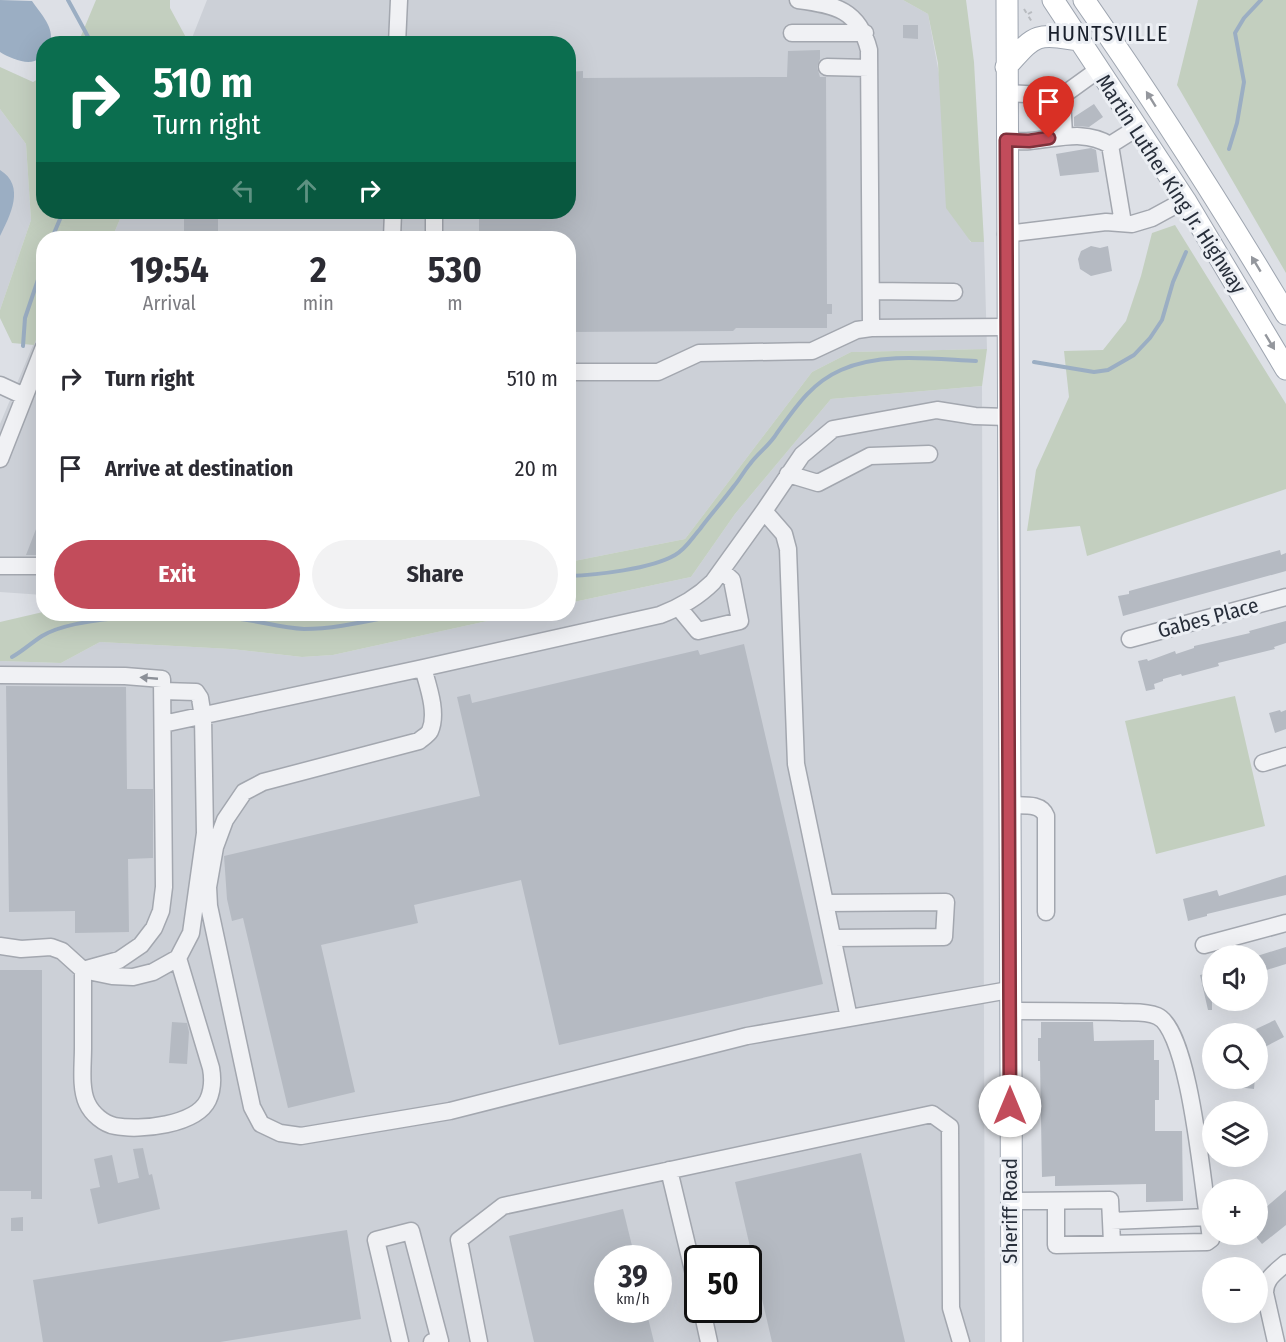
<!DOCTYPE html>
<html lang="en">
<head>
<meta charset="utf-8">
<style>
  :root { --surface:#fff; --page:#f2f2f3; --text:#2b2b33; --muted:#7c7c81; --accent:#c24c5b }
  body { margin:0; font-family:"Fira Sans Condensed",sans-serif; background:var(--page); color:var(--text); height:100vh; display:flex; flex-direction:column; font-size:22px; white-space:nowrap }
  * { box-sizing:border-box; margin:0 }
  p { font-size:20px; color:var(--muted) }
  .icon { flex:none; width:33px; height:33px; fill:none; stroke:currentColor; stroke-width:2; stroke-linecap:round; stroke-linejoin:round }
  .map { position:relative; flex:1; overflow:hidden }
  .drawer { position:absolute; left:36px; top:231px; width:540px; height:390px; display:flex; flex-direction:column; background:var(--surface); border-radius:24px; box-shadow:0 6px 24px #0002 }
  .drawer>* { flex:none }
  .banner { position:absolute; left:36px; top:36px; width:540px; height:183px; border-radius:24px; box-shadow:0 6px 24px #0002; background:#0b6e4f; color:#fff; overflow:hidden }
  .buttons { position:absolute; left:1202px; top:945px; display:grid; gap:12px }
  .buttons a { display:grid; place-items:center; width:66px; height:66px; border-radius:50%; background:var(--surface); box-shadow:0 6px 24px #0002; font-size:30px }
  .speed { position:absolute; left:594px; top:1245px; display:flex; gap:12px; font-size:30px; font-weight:700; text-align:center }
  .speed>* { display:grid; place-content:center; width:78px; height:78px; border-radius:50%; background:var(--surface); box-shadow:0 6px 24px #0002; line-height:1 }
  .speed small { font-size:15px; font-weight:400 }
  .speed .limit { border:3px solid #111; border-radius:9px; background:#fff; color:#111 }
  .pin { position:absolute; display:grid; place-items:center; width:51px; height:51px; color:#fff; margin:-62px -26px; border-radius:50% 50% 50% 0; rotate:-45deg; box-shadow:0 0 6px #0007 }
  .pin .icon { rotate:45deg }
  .me { position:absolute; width:66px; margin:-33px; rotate:0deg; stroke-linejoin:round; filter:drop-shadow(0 0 4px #0008) }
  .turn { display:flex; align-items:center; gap:21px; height:126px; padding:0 18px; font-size:27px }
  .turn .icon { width:78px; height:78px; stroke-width:2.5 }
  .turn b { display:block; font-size:42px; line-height:51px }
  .lanes { display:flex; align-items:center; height:57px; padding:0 18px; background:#0003; justify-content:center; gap:30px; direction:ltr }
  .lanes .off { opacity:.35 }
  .eta { display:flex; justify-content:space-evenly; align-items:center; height:102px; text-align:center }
  .eta b { font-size:36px; font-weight:700; line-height:42px }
  .cta { display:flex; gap:12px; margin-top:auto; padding:12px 18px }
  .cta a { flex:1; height:69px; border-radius:36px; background:var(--accent); color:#fff; font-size:24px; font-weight:700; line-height:69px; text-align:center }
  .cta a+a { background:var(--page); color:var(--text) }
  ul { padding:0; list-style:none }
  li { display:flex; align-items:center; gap:18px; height:90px; padding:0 18px }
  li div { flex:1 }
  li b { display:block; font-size:22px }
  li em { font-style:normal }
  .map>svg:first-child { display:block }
  .built { fill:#ccd0d7; fill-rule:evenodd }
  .green { fill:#c3cfbf }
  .water { fill:#9baec3 }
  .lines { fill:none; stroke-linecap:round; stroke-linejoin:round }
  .stream { stroke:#9baec3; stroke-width:4 }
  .building { fill:#b5bac2 }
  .minor-casing { stroke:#a3a7af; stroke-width:19 }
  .major-casing { stroke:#9ea5b0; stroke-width:23 }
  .path { stroke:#b8bbc0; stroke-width:2; stroke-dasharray:4.5 4.5; stroke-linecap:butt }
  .minor { stroke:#f0f1f4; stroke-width:16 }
  .major { stroke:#fff; stroke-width:21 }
  .oneway { fill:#94979d }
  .oneway2 { fill:#8c9098 }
  .route-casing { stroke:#7e313b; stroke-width:15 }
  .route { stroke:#c24c5b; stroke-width:10 }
  .labels { text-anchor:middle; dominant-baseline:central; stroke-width:6; stroke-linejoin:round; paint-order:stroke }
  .street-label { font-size:21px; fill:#282f3b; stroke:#eceff4 }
  .neighbourhood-label { font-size:22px; letter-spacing:1.5px; fill:#1a202c; stroke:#eceff4 }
</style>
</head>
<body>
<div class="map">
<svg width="1286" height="1342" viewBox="0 0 1286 1342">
  <rect width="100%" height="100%" fill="#dde0e6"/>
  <path class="built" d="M 207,0 L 903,0 L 928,14 L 970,242 L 984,242 L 987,349 L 851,352 L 812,372 L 685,539 L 569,562 L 568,238 L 112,238 L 123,212 L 568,212 L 568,44 L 190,43 Z
    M 0,109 L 26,144 L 31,220 L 0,310 Z
    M 43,321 L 43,595 L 0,592 L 0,424 Z
    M 982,386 L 985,1342 L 0,1342 L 0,661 L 61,663 L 100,642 L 231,649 L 302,657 L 333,655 L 519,614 L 568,614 L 569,603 L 691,577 L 735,514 L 831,399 ZM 608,1258 L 658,1258 L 658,1310 L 608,1310 ZM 698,1258 L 748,1258 L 748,1310 L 698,1310 Z"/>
  <path class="green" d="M 96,0 L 170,0 L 170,8 L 189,43 L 78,43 Z
    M 903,0 L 966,0 L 974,62 L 984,242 L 971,242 L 946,208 L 938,63 L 928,14 Z
    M 1198,0 L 1286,0 L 1286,273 L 1177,85 Z
    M 0,67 L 33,82 L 43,76 L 44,212 L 123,212 L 112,238 L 44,238 L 43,321 L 34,345 L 12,343 L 0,318 L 0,310 L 31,220 L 26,144 L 0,109 Z
    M 1175,225 L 1286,404 L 1286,489 L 1087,556 L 1080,526 L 1027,531 L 1036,470 L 1069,397 L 1064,351 L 1103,350 L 1126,321 L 1141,276 L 1152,233 Z
    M 987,349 L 982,386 L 831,399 L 735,514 L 691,577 L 569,603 L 569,562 L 685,539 L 812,372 L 851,352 Z
    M 43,612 L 44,614 L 519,614 L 333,655 L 302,657 L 231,649 L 100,642 L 61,663 L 0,661 L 0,622 Z
    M 1235,696 L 1265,826 L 1156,854 L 1125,721 Z"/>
  <path class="water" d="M 0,0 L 32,1 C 41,14 55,28 50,43 L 44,44 C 44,71 16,62 0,52 Z
    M 0,170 C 26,186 10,216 0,236 Z"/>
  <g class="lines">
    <path class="stream" d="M 68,0 L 92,44
      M 1229,149 L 1237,123 L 1244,82 L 1235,33 L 1244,18 L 1261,0
      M 52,238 L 63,212
      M 23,346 L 25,318 L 44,262
      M 1034,362 L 1094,372 L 1108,370 L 1134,355 L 1150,338 L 1162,320 L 1173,282 L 1186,252
      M 568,576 C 597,575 651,569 675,555 C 686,549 692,538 700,529 C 711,514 723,501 734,486 C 740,479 744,471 750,464 C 758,453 770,445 777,433 C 795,408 811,383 841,370 C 882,352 932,359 976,361
      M 12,657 C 23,651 31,643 42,636 C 78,614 188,613 232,618 C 256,620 280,628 304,629 C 338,629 371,620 404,614"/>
  </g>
  <path class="building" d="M 903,25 L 918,25 L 918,39 L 903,38 Z
    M 820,50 L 820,59 L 817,67 L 820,77 L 826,77 L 827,304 L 832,304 L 832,314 L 827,314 L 827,328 L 736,328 L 733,331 L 568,332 L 568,238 L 479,238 L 479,212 L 568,212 L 568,72 L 583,71 L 583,78 L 787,77 L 788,51 Z
    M 1094,104 L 1103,117 L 1089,127 L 1074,126 L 1074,117 Z
    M 1038,110 L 1052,110 L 1053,126 L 1037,126 Z
    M 1091,148 L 1096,150 L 1099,172 L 1060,176 L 1056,154 Z
    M 184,212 L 218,212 L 218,231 L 184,231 Z
    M 1091,246 L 1100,248 L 1108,246 L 1112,271 L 1091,276 L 1080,269 L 1078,259 L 1081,251 Z
    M 43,511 L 44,555 L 26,555 Z
    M 1280,550 L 1281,555 L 1286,553 L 1286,571 L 1123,616 L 1118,596 L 1129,594 L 1129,591 Z
    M 1286,621 L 1286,643 L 1274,647 L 1275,649 L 1218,663 L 1219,666 L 1182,676 L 1181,674 L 1163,679 L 1163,681 L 1154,684 L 1155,689 L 1146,691 L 1138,661 L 1147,659 L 1148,661 L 1175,651 L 1176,654 L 1194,648 L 1194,646 L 1250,633 L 1249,631 Z
    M 744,644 L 823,984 L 559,1045 L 521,880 L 414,905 L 418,923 L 321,945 L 355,1092 L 288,1108 L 243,918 L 232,921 L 227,899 L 224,856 L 480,796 L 457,697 L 470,694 L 472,703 L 698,650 L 700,655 Z
    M 6,686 L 126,687 L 127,789 L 153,789 L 153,858 L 128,859 L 129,932 L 75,933 L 75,911 L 9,912 Z
    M 1280,710 L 1281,712 L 1286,710 L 1286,729 L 1275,733 L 1269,713 Z
    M 1286,875 L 1286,895 L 1207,914 L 1207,916 L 1188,921 L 1183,899 L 1217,890 L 1219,896 Z
    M 1286,947 L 1286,964 L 1257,973 L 1257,956 Z
    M 0,970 L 42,970 L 42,1199 L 31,1199 L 31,1191 L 0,1191 Z
    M 1212,972 L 1212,1010 L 1208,1010 L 1200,975 Z
    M 1275,1020 L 1284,1037 L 1265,1047 L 1256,1029 Z
    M 172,1022 L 187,1023 L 189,1032 L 187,1064 L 169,1063 Z
    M 1041,1022 L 1093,1022 L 1094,1041 L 1154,1040 L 1154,1060 L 1159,1060 L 1159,1100 L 1155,1100 L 1155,1131 L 1182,1131 L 1183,1201 L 1146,1202 L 1146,1184 L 1055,1186 L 1055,1176 L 1042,1177 L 1040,1061 L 1038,1061 L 1038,1038 L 1041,1038 Z
    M 1221,1078 L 1255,1078 L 1254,1089 L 1221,1085 Z
    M 143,1148 L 149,1175 L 152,1174 L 160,1209 L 98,1224 L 90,1189 L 100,1187 L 94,1159 L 112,1155 L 118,1183 L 139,1178 L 133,1149 Z
    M 861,1153 L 905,1342 L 772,1342 L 735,1182 Z
    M 1286,1190 L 1286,1225 L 1262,1244 L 1257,1238 L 1257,1215 Z
    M 623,1209 L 635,1258 L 608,1258 L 608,1310 L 646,1310 L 654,1342 L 534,1342 L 509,1236 Z
    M 23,1217 L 23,1231 L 11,1231 L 11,1218 Z
    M 347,1230 L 361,1319 L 220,1342 L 43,1342 L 33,1280 Z"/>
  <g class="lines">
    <defs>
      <path id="minor" d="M 798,0 C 836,5 859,10 869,50 L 871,328
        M 792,33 L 865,33
        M 397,44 L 399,0
        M 827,67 L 869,68
        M 1006,93 L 1062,96 L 1098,70
        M 1062,96 L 1064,136
        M 1006,140 C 1014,141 1022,142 1030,141 C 1057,139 1084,129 1110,145 L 1137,128
        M 1110,145 L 1123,223
        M 1006,234 L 1106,222 L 1132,224 L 1152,218 L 1185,200
        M 392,238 L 393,212
        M 434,238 L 434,212
        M 871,291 L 954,292
        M 568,372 L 658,372 L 699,353 L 812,351 L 857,330 L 871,328 L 1006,327
        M 0,385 L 24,396
        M 0,459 L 44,347
        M 788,474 L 818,483 L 870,456 L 929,454
        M 0,566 L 44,566
        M 679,608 L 698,631 L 740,621 L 732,580 L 722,571
        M 1130,639 L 1286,597
        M 423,668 C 428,686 438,713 430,731 C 428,735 422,738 419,741 L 263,782 L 244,792 L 225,820 L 215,847 L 208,887 L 209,906 L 252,1107 L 261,1124 L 280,1133 L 301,1136 L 450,1111 L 747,1036 L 1009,990
        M 0,675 L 125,676 L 162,679 L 164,887 L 161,911 L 154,928 L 141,945 L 119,960 L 83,970 C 83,996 83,1022 83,1048 C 83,1065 80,1088 87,1103 C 92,1114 104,1124 115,1126 C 140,1131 196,1125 208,1100 C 213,1089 213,1079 211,1068 L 178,958
        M 163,724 L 423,668 L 660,615 C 681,607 697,598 713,582 L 764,511
        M 1263,763 L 1286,756
        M 1009,805 C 1021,806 1041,802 1046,816 L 1046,912
        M 825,903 L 946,902 L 944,937 L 833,938
        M 1204,945 L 1286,923
        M 0,946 L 21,949 L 51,947 L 62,951 L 83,970 L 112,976 L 133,977 L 153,972 L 178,958 L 191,933 L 205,833 L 203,717 L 200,698 L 196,692 L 163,691
        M 1010,1011 C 1046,1011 1083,1011 1120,1012 C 1132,1013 1145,1011 1157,1016 C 1189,1029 1202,1181 1208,1217 L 1111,1221 L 1112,1243
        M 849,1018 L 796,764 L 788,549 L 784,534 L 764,511 L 802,455 L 833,429 L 937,410 L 975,416 L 1007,417
        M 669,1170 L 698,1291
        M 1010,1201 L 1110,1200 L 1111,1221
        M 1056,1201 L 1056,1245 L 1207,1242 L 1211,1239 L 1208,1217
        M 702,1310 L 709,1342
        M 400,1342 L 376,1240 L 411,1231 L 440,1341 L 432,1342
        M 479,1342 L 459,1240 L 503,1206 L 932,1114 L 950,1127 L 951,1308 L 961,1342
        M 1276,1342 L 1265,1293 C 1265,1278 1276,1272 1286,1263"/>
      <path id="major" d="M 1007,0 L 1012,1342
        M 1053,0 L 1185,200 L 1286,369
        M 1084,0 C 1155,102 1222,207 1286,314
        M 1006,67 C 1036,34 1034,33 1079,40"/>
    </defs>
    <use href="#minor" class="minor-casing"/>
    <use href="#major" class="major-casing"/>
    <path class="path" d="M 1024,9 L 1032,22
      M 1028,14 L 1035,10"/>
    <use href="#minor" class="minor"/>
    <use href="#major" class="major"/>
  </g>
  <defs><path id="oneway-solid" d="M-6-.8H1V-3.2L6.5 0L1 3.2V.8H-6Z" transform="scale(1.5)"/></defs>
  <g class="oneway">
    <use href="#oneway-solid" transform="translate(1151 99) rotate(-122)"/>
    <use href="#oneway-solid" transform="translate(1256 264) rotate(-121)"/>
    <use href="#oneway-solid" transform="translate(1270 342) rotate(59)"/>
  </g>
  <use class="oneway2" href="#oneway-solid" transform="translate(149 678) rotate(-175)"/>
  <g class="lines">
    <defs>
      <path id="route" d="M 1010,1106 L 1006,140 L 1029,141 L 1049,138"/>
    </defs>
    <use href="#route" class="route-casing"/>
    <use href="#route" class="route"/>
  </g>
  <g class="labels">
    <g class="street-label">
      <text transform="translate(1171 184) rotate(57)">Martin Luther King Jr. Highway</text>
      <text transform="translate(1208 618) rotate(-15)">Gabes Place</text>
      <text transform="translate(1010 1211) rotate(-90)">Sheriff Road</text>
    </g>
    <g class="neighbourhood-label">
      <text x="1108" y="33">HUNTSVILLE</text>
    </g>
  </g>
</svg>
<div class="buttons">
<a><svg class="icon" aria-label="sound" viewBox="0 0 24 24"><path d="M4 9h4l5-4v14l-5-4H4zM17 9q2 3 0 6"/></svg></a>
<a><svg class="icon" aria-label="search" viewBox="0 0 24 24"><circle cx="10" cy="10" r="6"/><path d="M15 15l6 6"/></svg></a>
<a><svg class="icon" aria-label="layers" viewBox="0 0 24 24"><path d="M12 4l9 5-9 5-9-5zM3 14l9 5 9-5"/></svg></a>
<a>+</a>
<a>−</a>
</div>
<div class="speed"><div>39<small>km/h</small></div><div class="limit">50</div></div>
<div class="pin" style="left:1049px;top:138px;background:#d93025"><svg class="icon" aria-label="arrive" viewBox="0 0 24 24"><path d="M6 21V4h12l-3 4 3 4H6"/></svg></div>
<svg class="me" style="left:1010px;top:1106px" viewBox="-20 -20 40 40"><circle r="19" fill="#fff"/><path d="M0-13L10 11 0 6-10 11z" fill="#c24c5b"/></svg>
<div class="banner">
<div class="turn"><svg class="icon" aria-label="right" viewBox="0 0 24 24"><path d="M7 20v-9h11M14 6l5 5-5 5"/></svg><div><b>510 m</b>Turn right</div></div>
<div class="lanes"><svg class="icon off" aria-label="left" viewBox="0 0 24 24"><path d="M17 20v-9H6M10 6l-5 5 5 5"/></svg><svg class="icon off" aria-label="ahead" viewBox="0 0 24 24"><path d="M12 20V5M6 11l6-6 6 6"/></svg><svg class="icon" aria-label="right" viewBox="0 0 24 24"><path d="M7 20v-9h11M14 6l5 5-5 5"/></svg></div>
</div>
<section class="drawer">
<div class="eta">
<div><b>19:54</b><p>Arrival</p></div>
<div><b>2</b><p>min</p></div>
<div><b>530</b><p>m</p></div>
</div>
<ul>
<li><svg class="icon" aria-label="right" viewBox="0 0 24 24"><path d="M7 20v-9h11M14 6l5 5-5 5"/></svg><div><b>Turn right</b></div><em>510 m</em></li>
<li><svg class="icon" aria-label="arrive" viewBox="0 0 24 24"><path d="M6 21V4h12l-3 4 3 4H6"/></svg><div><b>Arrive at destination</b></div><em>20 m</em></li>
</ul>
<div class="cta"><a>Exit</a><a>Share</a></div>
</section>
</div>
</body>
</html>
